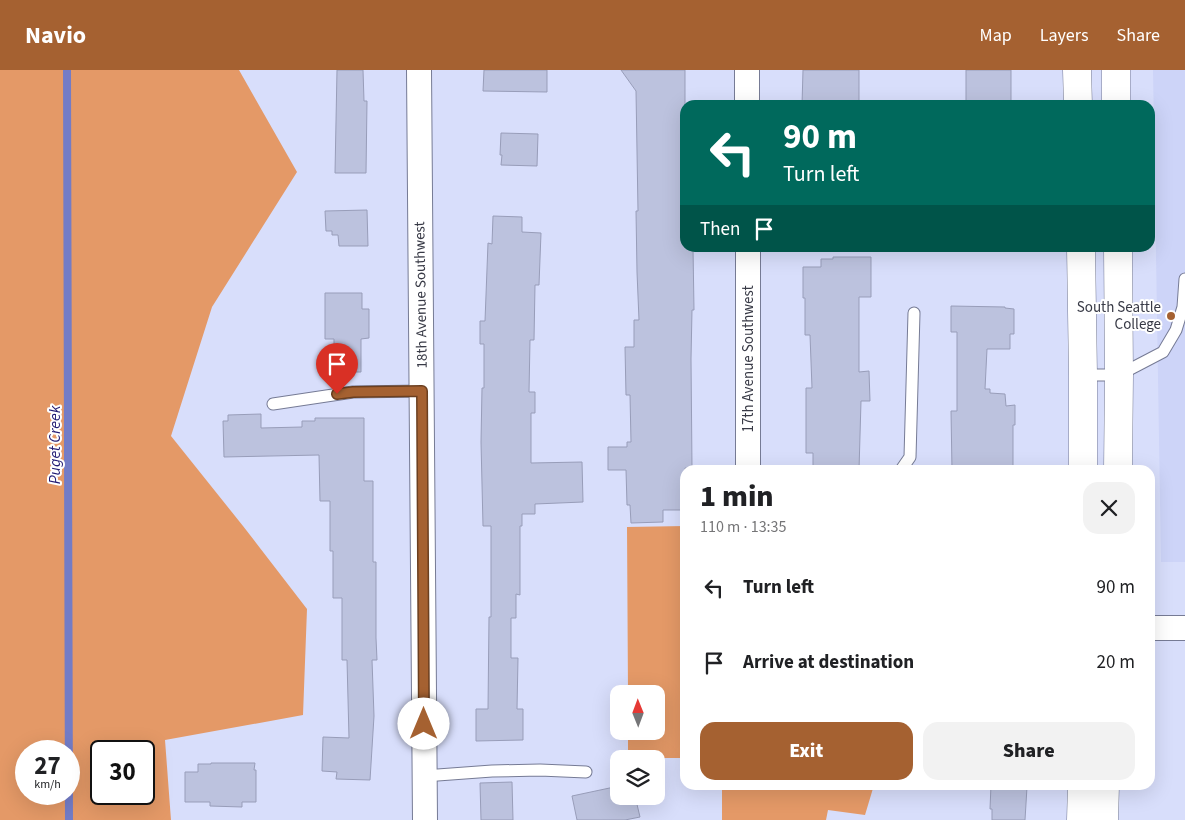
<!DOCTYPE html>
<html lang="en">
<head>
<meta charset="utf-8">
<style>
  :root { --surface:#fff; --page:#f2f2f2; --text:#202124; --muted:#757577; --accent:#a56131 }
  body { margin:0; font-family:"Source Sans 3",sans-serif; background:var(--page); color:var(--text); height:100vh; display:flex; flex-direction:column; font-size:19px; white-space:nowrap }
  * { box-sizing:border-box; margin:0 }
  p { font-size:16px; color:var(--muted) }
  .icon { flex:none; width:28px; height:28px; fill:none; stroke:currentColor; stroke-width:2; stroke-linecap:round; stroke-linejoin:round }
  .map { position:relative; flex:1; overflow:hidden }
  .drawer { position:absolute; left:680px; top:395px; width:475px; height:325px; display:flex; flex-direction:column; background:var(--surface); border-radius:15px; box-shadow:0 5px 20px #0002 }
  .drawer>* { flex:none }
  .hud { position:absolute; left:680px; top:30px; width:475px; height:152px; border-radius:15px; box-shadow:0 5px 20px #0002; background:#00695c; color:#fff; overflow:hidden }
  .needle { width:32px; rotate:359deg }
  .fabs { position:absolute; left:610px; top:615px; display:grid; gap:10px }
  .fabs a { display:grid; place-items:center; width:55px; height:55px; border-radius:10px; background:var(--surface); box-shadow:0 5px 20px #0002; font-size:25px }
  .speed { position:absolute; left:15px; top:670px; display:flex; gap:10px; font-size:25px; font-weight:700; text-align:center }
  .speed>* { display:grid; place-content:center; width:65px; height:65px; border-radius:50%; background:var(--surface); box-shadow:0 5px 20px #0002; line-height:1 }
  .speed small { font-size:12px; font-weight:400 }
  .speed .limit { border:2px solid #111; border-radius:8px; background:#fff; color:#111 }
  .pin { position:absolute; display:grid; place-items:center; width:42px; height:42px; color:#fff; margin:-51px -21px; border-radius:50% 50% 50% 0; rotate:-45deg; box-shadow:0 0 5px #0007 }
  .pin .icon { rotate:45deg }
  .me { position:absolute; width:55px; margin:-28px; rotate:0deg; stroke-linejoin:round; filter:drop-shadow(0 0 4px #0008) }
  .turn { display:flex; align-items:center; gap:18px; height:105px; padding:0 20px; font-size:22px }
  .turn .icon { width:65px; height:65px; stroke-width:2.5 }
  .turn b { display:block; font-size:35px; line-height:42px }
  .then { display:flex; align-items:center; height:48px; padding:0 20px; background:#0003; gap:10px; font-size:19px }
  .round { display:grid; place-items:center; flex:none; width:52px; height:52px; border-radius:15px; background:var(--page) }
  .summary { display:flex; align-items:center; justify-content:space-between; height:85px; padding:0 20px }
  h1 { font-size:30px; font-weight:800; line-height:38px }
  .button { display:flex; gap:10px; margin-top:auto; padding:10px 20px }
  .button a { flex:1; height:58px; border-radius:15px; background:var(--accent); color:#fff; font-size:20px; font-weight:800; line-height:58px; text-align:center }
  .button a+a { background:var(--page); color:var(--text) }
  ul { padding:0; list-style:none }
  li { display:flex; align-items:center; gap:15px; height:75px; padding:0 20px }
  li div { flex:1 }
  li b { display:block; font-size:19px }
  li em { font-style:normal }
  header { display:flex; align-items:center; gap:30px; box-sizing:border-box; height:70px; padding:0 25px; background:var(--accent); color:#fff }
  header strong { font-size:24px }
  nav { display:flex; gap:28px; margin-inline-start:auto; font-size:18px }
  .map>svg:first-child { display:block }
  .built { fill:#cdd4f8 }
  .forest { fill:#e49967; fill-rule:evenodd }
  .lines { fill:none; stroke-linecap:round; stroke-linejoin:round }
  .stream { stroke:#737cc6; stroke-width:8 }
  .building { fill:#bcc2de; stroke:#989db9 }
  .lane-casing { stroke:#767b95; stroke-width:13 }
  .street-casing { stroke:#767b95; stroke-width:26 }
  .secondary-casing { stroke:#767b95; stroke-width:29 }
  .lane { stroke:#fff; stroke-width:11 }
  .street { stroke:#fff; stroke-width:24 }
  .secondary { stroke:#fff; stroke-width:28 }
  .route-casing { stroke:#6b3f20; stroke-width:12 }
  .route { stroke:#a56131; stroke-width:9 }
  .poi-dot { fill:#a56131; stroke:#fff; stroke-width:2 }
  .labels { text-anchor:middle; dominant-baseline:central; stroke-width:4; stroke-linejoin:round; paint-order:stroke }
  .street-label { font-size:15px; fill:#383a46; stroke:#fff }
  .poi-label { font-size:15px; fill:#383a46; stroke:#fff; text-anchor:end }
  .water-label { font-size:16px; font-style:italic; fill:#221b73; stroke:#fff }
</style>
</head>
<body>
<header>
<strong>Navio</strong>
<nav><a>Map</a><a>Layers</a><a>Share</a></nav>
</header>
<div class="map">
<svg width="1185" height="750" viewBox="0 0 1185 750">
  <rect width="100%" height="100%" fill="#d8defb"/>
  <path class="built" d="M 1153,0 L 1185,0 L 1185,492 L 1161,492 Z"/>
  <path class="forest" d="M 0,0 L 239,0 L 297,102 L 212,237 L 171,366 L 243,456 L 307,539 L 303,645 L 165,670 L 171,750 L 0,750 ZM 26,681 L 69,681 L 69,724 L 26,724 ZM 101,681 L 144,681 L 144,724 L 101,724 Z
    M 685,456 L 685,688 L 628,688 L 628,661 L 656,661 L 656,624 L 628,624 L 627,457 Z
    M 722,715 L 874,715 L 865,745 L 828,740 L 826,750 L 722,750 Z"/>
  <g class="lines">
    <path class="stream" d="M 67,0 L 69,750"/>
  </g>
  <path class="building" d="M 337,0 L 363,0 L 364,31 L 367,31 L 366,103 L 335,103 Z
    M 484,0 L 547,0 L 547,22 L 483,21 Z
    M 621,0 L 685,0 L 685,178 L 693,178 L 694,240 L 692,240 L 691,289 L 692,398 L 685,398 L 685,440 L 663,440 L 663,452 L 631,453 L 630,435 L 627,435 L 626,400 L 608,400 L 608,377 L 627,377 L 627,372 L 631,372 L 630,325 L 626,325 L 625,277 L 634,277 L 634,250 L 639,250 L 637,202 L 636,141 L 638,141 L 636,21 Z
    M 803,0 L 859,0 L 859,35 L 802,35 Z
    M 966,0 L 1011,0 L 1011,35 L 966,35 Z
    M 501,63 L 538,64 L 537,96 L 501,95 L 502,85 L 500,85 Z
    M 367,140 L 368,176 L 339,176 L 338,165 L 332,165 L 332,161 L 326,161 L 325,141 Z
    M 493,146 L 522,147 L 522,162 L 541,163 L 539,215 L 535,215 L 534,270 L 530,270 L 529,322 L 535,322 L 535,343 L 531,343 L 531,393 L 582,392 L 583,432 L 535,434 L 535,444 L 522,444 L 522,456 L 520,456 L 520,525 L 516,524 L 516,548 L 511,548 L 511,588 L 518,588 L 517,639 L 523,639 L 523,670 L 476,671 L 476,639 L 488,639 L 489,547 L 491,547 L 491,456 L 483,456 L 481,372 L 482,318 L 484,318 L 484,274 L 480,274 L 480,251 L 485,251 L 488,173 L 492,174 Z
    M 833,187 L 871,187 L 871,227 L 859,227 L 859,302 L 869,301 L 870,331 L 861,331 L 859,400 L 813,400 L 813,383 L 806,383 L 806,318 L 812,318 L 810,265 L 805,265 L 805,228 L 803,228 L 803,197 L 821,197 L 821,189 L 833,189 Z
    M 325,223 L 362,223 L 362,239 L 369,239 L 369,268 L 361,269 L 361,302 L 334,302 L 334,269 L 325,269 Z
    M 951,236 L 1005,237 L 1005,238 L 1014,239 L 1014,264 L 1010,264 L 1010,279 L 987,279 L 985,319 L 990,319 L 990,323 L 1005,324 L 1006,336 L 1015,335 L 1015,355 L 1013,355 L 1013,400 L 952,400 L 951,341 L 957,341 L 957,262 L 951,262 Z
    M 261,344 L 261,358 L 302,357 L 302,351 L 315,351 L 315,348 L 364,348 L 364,411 L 373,411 L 373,492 L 376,492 L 376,568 L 377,590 L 372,590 L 374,646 L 370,710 L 336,709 L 337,702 L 322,701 L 323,667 L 349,668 L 347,590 L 342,590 L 342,528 L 333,528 L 333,481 L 330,481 L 330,431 L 320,431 L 319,385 L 224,387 L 223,351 L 228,351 L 228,345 Z
    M 211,693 L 255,693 L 254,700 L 256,700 L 256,732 L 242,732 L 242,737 L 210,736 L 210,732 L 185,732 L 185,702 L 198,702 L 198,694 L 211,694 Z
    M 512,712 L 513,750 L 481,750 L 480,713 Z
    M 991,715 L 1025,715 L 1025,717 L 1027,717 L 1025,750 L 992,750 L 992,739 L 990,739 Z
    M 619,716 L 619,726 L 635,726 L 640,747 L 625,750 L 577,750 L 572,726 Z"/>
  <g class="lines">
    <defs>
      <path id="lane" d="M 1083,305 L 1119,305 L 1163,282 L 1176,260 L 1183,237 L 1185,209
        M 273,334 L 353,322 L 422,321
        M 901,400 L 910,387 L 914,243
        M 424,706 L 492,701 L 540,700 L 586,702"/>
      <path id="street" d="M 419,0 L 425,750
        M 747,0 L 747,35
        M 748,178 L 748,400
        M 1150,558 L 1185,558"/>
      <path id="secondary" d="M 1077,0 L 1078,35
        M 1116,0 L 1116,35
        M 1081,178 L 1083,305 L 1083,400
        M 1118,178 L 1119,305 L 1118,400
        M 1081,750 L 1082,715
        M 1104,750 L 1105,715"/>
    </defs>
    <use href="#lane" class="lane-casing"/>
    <use href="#street" class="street-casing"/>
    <use href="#secondary" class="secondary-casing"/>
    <use href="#lane" class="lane"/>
    <use href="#street" class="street"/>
    <use href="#secondary" class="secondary"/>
  </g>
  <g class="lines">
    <defs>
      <path id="route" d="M 337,324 L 353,322 L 422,321 L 424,654"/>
    </defs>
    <use href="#route" class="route-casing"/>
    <use href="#route" class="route"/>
  </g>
  <circle class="poi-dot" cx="1171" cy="246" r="5"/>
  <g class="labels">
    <g class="street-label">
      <text transform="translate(421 225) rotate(-91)">18th Avenue Southwest</text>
      <text transform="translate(748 289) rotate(-90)">17th Avenue Southwest</text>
    </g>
    <g class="poi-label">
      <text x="1161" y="237">South Seattle<tspan x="1161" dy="17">College</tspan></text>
    </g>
    <g class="water-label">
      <text transform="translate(55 375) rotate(-90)">Puget Creek</text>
    </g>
  </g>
</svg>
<div class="fabs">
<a><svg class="needle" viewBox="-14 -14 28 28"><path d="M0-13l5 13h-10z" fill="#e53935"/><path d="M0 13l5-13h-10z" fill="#757577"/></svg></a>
<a><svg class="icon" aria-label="layers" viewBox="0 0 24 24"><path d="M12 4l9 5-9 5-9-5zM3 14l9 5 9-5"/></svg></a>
</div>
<div class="speed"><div>27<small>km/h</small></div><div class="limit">30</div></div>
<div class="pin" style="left:337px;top:324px;background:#d93025"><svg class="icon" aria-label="arrive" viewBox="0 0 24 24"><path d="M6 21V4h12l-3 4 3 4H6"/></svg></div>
<svg class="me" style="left:424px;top:654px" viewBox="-20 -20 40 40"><circle r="19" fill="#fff"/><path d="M0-13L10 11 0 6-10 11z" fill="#a56131"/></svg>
<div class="hud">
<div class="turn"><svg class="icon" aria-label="left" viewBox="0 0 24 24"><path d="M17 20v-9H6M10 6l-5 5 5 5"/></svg><div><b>90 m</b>Turn left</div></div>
<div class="then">Then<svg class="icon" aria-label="arrive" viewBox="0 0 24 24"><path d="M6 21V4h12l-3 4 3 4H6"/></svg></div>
</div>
<section class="drawer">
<div class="summary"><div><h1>1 min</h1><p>110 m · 13:35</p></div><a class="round"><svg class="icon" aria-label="close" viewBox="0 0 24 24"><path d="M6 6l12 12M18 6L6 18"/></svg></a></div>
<ul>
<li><svg class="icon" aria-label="left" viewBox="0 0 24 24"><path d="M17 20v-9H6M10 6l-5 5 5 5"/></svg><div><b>Turn left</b></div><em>90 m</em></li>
<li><svg class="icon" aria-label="arrive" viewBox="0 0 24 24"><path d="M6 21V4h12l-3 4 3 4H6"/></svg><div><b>Arrive at destination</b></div><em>20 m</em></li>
</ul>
<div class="button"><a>Exit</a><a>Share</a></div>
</section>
</div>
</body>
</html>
